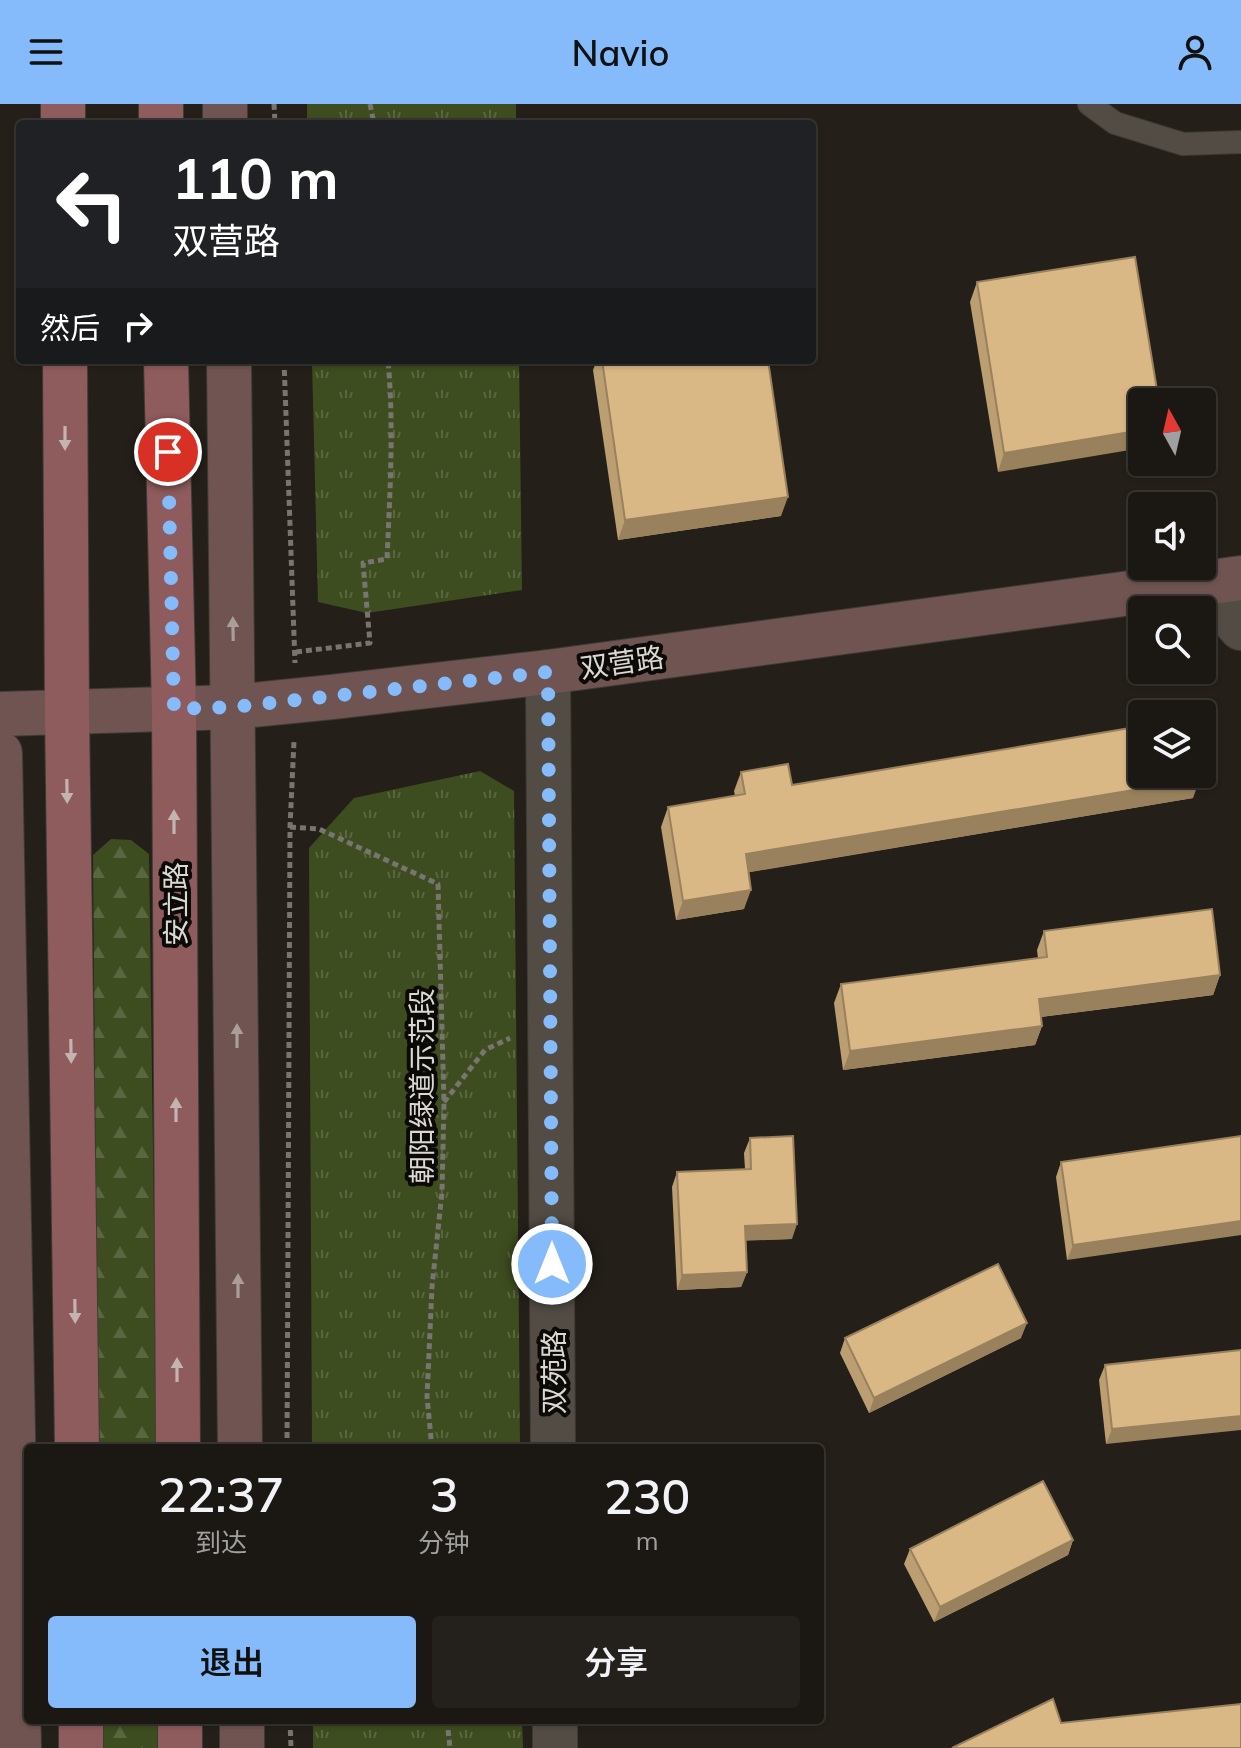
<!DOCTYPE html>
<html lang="zh">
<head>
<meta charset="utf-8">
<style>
  :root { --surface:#1b1813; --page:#24211c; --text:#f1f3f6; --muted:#a0a0a0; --line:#393733; --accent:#85bbfb }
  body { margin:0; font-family:Mulish,"Noto Sans SC",sans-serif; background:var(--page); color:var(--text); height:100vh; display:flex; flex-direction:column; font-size:30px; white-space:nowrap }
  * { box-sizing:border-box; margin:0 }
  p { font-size:26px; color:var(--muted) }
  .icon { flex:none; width:44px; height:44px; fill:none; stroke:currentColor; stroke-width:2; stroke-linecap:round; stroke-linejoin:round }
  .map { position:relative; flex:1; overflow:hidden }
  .sheet { position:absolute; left:24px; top:1340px; width:800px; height:280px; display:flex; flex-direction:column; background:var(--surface); border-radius:8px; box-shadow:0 2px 6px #0004,0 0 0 2px var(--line) }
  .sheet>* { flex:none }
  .guide { position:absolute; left:16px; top:16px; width:800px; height:244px; border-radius:8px; box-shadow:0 2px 6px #0004,0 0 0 2px var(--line); background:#202124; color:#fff; overflow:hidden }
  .needle { width:52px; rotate:352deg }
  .tools { position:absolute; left:1128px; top:284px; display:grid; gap:16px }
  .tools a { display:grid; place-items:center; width:88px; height:88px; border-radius:8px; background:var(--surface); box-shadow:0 2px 6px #0004,0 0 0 2px var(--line); font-size:40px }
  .pin { position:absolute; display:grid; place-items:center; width:68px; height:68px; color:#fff; margin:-34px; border:4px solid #fff; border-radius:50%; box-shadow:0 2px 8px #0007 }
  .me { position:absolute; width:88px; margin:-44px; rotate:0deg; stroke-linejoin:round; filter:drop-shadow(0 0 6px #0008) }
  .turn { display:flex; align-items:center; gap:28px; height:168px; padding:0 24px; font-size:36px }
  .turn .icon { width:104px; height:104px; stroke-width:2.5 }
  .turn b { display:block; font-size:56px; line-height:68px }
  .then { display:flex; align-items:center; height:76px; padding:0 24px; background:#0003; gap:16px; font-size:30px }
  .eta { display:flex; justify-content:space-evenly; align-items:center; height:136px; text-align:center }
  .eta b { font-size:48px; font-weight:600; line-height:56px }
  .action { display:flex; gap:16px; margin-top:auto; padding:16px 24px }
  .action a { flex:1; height:92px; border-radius:8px; background:var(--accent); color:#111; font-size:32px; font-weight:600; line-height:92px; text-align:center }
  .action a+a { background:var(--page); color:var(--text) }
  header { display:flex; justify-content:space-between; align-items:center; height:104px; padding:0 24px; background:var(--accent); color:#111; font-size:36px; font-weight:600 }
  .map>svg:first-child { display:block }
  .forest { fill:url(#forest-firs) }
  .park { fill:url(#park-tufts) }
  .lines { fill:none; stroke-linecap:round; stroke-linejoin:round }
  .lane-casing { stroke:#3e3b37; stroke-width:24 }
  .street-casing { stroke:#3e3b37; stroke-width:46 }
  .secondary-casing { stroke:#3e3b37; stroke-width:46 }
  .primary-casing { stroke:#3e3b37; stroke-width:46 }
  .path { stroke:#78746f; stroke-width:5; stroke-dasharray:6 4; stroke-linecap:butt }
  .lane { stroke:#524c45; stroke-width:22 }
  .street { stroke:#524c45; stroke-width:44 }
  .secondary { stroke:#705451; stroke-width:44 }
  .primary { stroke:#8f5c5d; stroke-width:44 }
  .wall { fill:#bb9e72 }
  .shaded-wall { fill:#99815d }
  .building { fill:#dab885; stroke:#99815d; stroke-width:2 }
  .oneway { fill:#c4b3b0 }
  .oneway2 { fill:#ab9d99 }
  .route { stroke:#85bbfb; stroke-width:14; stroke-dasharray:0 25.2 }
  .labels { text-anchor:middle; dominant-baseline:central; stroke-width:8; stroke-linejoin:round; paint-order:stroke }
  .street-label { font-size:28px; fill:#dbd8d4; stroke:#0c0a07 }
</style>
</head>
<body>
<header><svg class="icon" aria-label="menu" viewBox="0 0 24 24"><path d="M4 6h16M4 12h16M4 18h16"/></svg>Navio<svg class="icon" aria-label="person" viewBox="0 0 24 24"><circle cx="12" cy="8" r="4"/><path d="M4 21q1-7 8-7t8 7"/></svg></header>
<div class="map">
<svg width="1241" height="1644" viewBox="0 0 1241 1644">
  <defs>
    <pattern id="forest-firs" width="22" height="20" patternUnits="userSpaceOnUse" patternTransform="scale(2)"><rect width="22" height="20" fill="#3e4d1f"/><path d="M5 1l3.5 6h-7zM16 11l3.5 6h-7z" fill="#59663f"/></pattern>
    <pattern id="park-tufts" width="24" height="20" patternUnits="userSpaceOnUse" patternTransform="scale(2)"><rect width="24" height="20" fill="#3e4d1f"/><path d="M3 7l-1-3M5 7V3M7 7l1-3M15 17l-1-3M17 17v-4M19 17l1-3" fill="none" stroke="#59663f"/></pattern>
  </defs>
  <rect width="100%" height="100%" fill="#242019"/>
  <path class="forest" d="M 111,735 L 131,736 L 149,750 L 157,1344 L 98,1344 L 93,751 Z
    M 101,1616 L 160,1616 L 161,1644 L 101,1644 Z"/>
  <path class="park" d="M 307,0 L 516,0 L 516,20 L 307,20 Z
    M 312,256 L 519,256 L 522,486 L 367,509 L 318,498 Z
    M 480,667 L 514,687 L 520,1344 L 312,1344 L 309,744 L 354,694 Z
    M 313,1616 L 522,1616 L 523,1644 L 313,1644 Z"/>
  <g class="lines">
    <defs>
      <path id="lane" d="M 1089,0 L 1115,19 L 1183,40 L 1241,38"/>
      <path id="street" d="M 1202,480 L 1241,524
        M 548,568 L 553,1344
        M 555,1616 L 555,1644"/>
      <path id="secondary" d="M 225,0 L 225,20
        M 229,256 L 240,1344
        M 0,610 L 234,603 L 332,593 L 548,568 L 1241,474
        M 0,649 L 19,1644
        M 242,1616 L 242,1644"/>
      <path id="primary" d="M 63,0 L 63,20
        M 161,0 L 161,20
        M 65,256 L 67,609 L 77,1344
        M 166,256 L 174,605 L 178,1344
        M 81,1616 L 81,1644
        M 180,1616 L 180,1644"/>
    </defs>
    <use href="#lane" class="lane-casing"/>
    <use href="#street" class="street-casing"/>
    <use href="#secondary" class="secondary-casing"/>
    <use href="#primary" class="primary-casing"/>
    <path class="path" d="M 274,0 L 275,20
      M 370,0 L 374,20
      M 284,256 L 295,559
      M 296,548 L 370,539 L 363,459 L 387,455 C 390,388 394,323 388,256
      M 290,723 L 319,725 L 438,780 L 444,998 L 442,1088 L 432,1183 L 427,1293 L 432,1344
      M 444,998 L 485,946 L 510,934
      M 287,1344 L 290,723 L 294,637
      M 290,1616 L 291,1644
      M 447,1616 L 450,1644"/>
    <use href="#lane" class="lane"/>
    <use href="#street" class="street"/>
    <use href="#secondary" class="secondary"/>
    <use href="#primary" class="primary"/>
  </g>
  <path class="wall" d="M 1135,153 L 998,368 L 970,198 L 977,178 Z
    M 597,256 L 768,256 L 781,412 L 618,436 L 593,266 Z
    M 741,668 L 792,681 L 1193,694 L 749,768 L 744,805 L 676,816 L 661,723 L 668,703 L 735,692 L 734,687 Z
    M 1044,827 L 1220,871 L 1213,891 L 1041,913 L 1042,922 L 1035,941 L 843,966 L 834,899 L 841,880 L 1038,854 L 1037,846 Z
    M 1241,1032 L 1067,1156 L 1056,1073 L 1061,1058 Z
    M 750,1034 L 792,1135 L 746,1136 L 747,1168 L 741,1183 L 677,1186 L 672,1083 L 677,1068 L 745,1065 L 744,1049 Z
    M 845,1234 L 1021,1234 L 869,1309 L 840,1249 Z
    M 1241,1246 L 1106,1340 L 1099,1276 L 1105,1261 Z
    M 1073,1436 L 1068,1451 L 934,1518 L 904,1460 L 910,1445 Z"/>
  <path class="shaded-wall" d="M 1142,326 L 1142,344 L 998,368 L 1004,349 Z
    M 788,393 L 781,412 L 618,436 L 625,416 Z
    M 1200,675 L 1193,694 L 739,770 L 746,750 Z
    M 751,786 L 744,805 L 676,816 L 683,797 Z
    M 1220,871 L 1213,891 L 1032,914 L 1039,895 Z
    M 1042,922 L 1035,941 L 843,966 L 850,947 Z
    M 1241,1117 L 1241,1131 L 1067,1156 L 1073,1141 Z
    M 797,1120 L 792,1135 L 740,1137 L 745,1122 Z
    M 747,1168 L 741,1183 L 677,1186 L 682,1171 Z
    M 1027,1219 L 1021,1234 L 869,1309 L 874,1294 Z
    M 1241,1312 L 1241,1326 L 1106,1340 L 1112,1325 Z
    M 1073,1436 L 1068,1451 L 934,1518 L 940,1503 Z"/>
  <path class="building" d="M 1135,153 L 1159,298 L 1142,298 L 1142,326 L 1004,349 L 977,178 Z
    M 602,256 L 768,256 L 788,393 L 625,416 Z
    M 1142,622 L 1142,670 L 1199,670 L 1200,675 L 746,750 L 751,786 L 683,797 L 668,703 L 745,690 L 741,668 L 788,660 L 792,681 Z
    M 1212,805 L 1220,871 L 1039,895 L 1042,922 L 850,947 L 841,880 L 1047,853 L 1044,827 Z
    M 793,1032 L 797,1120 L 745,1122 L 747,1168 L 682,1171 L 677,1068 L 751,1065 L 750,1034 Z
    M 1241,1032 L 1241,1117 L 1073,1141 L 1061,1058 Z
    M 998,1160 L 1027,1219 L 874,1294 L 845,1234 Z
    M 1241,1246 L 1241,1312 L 1112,1325 L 1105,1261 Z
    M 1043,1377 L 1073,1436 L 940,1503 L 910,1445 Z
    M 1053,1595 L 1061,1619 L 1241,1600 L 1241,1644 L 952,1644 Z"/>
  <defs><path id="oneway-solid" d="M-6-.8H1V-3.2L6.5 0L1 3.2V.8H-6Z" transform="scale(2)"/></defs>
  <g class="oneway">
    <use href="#oneway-solid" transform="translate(65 334) rotate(90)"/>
    <use href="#oneway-solid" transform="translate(67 687) rotate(89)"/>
    <use href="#oneway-solid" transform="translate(174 718) rotate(-90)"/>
    <use href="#oneway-solid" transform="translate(71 947) rotate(89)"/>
    <use href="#oneway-solid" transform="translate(176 1006) rotate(-90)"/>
    <use href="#oneway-solid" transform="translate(75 1207) rotate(89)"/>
    <use href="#oneway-solid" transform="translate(177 1266) rotate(-90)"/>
  </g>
  <g class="oneway2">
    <use href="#oneway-solid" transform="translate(233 525) rotate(-91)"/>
    <use href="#oneway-solid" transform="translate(237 932) rotate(-90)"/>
    <use href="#oneway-solid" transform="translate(238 1182) rotate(-90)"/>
  </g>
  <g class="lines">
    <path class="route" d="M 168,348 L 174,605 L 234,603 L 548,568 L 552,1160"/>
  </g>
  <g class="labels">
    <g class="street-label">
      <text transform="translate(622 558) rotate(-8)">双营路</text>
      <text transform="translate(175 800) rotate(-90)">安立路</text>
      <text transform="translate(421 982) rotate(-90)">朝阳绿道示范段</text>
      <text transform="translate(553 1268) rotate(-90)">双苑路</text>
    </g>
  </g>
</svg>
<div class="tools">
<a><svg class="needle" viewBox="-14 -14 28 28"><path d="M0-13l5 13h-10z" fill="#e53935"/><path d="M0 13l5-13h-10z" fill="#a0a0a0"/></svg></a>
<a><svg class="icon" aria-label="sound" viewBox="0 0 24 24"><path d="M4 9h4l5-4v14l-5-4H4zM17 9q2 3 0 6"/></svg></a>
<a><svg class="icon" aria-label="search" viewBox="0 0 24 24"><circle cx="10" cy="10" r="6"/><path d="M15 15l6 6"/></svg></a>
<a><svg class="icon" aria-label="layers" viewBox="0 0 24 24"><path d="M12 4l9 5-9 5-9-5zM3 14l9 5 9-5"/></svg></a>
</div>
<div class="pin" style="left:168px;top:348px;background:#d93025"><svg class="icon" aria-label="arrive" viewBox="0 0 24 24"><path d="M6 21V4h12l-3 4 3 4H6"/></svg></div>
<svg class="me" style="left:552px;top:1160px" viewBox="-20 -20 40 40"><circle r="17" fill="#85bbfb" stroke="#fff" stroke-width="3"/><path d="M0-11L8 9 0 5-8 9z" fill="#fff"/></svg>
<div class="guide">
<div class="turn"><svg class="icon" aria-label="left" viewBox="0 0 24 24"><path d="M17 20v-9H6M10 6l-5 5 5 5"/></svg><div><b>110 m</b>双营路</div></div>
<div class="then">然后<svg class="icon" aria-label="right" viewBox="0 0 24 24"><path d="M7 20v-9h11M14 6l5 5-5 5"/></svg></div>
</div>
<section class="sheet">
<div class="eta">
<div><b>22:37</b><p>到达</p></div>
<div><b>3</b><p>分钟</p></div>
<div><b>230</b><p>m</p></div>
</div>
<div class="action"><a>退出</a><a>分享</a></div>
</section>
</div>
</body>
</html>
